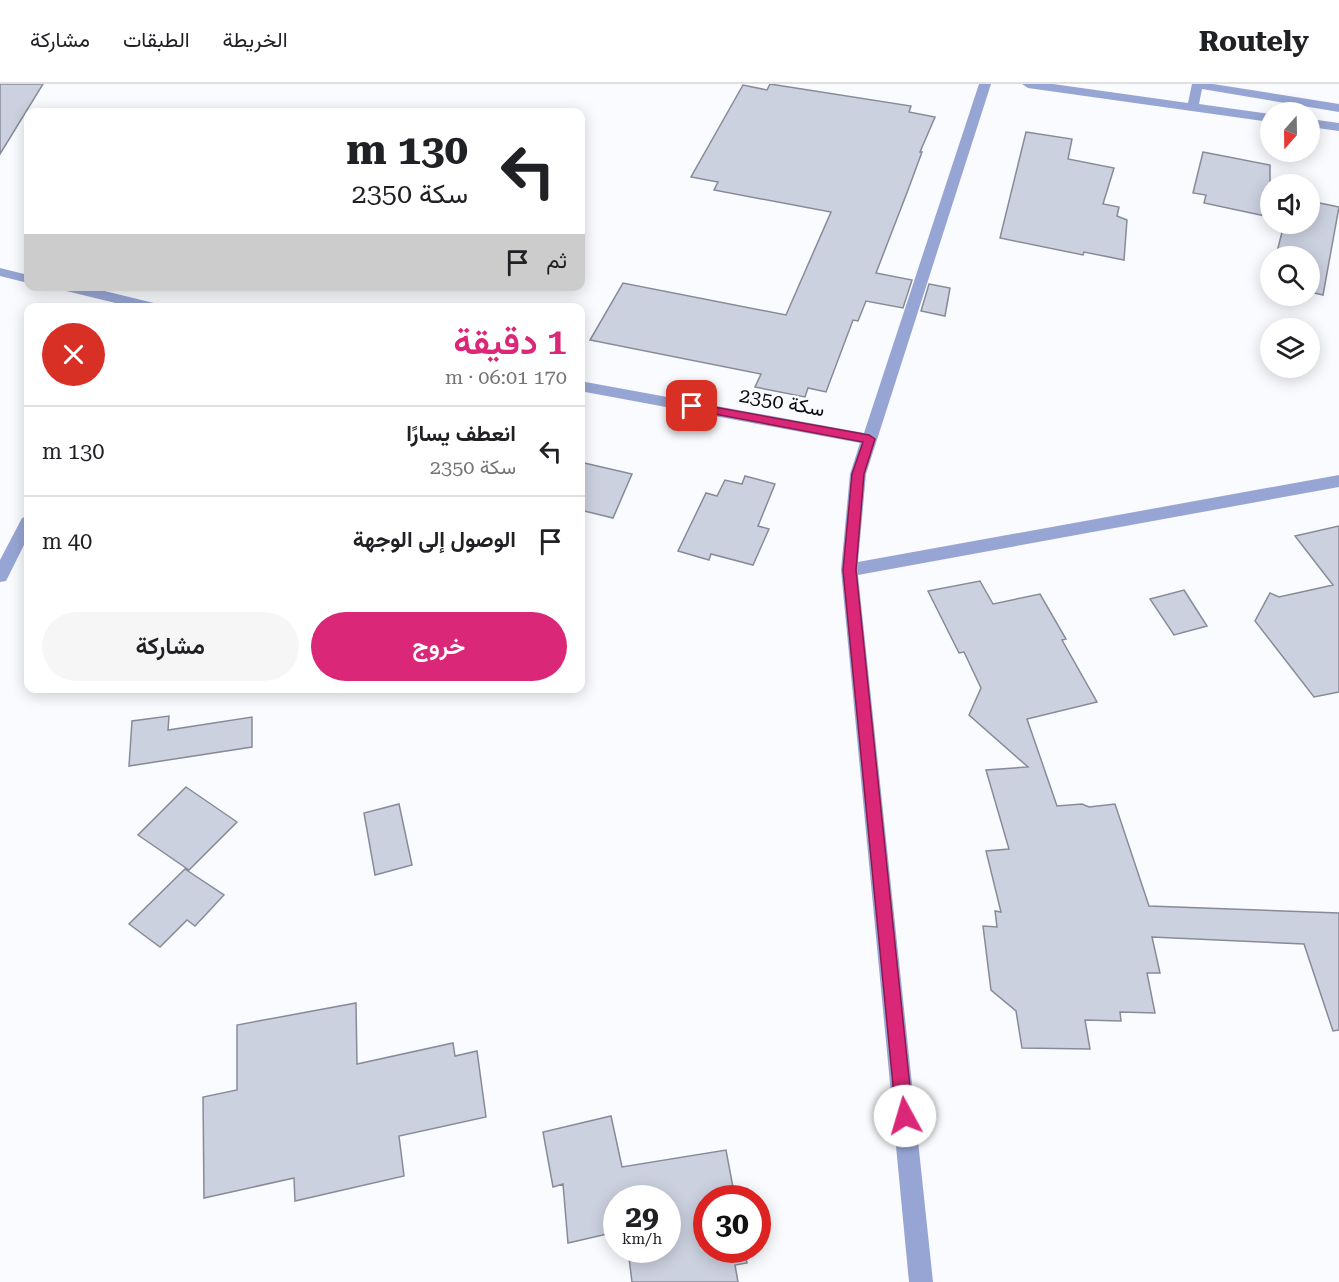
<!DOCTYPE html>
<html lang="ar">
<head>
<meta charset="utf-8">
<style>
  :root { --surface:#fff; --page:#f6f6f6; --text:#202124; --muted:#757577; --line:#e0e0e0; --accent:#db2777 }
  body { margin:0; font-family:"Roboto Serif",Vazirmatn,serif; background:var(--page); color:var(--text); direction:rtl; height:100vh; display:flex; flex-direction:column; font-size:22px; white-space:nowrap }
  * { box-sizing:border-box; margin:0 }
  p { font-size:20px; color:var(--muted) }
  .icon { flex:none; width:33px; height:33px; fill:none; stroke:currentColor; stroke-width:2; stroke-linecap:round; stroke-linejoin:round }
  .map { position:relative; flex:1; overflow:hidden; direction:ltr }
  .drawer { position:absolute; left:24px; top:219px; width:561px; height:390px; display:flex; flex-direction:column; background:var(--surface); border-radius:12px; box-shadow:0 3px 15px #0003; direction:rtl }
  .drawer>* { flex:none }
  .banner { position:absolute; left:24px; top:24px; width:561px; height:183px; border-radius:12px; box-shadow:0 3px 15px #0003; direction:rtl; background:#fff; color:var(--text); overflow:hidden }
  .needle { width:39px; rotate:200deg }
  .fabs { position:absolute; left:1260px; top:18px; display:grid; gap:12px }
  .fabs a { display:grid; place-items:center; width:60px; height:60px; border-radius:50%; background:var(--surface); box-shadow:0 3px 15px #0003; font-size:30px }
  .speed { position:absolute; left:603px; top:1101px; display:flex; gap:12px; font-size:30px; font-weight:700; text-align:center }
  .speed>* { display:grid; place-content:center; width:78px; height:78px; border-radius:50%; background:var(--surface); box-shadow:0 3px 15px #0003; line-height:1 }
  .speed small { font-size:15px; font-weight:400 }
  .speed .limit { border:9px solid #d22; background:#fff; color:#111 }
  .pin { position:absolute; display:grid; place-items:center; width:51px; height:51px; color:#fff; margin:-26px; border-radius:12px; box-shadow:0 3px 9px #0006 }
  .me { position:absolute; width:66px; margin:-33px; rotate:354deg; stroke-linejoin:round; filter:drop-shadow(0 0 4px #0008) }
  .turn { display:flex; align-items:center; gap:21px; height:126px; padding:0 18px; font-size:27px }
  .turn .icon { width:78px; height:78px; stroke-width:2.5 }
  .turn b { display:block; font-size:42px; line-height:51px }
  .then { display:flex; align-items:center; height:57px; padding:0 18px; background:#0003; gap:12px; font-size:22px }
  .round { display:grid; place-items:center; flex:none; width:63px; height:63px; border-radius:32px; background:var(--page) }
  .head { display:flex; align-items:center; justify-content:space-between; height:102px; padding:0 18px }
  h1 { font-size:36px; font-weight:600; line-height:45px; color:var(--accent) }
  .primary-button { display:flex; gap:12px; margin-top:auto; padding:12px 18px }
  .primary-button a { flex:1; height:69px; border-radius:36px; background:var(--accent); color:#fff; font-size:24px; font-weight:600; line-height:69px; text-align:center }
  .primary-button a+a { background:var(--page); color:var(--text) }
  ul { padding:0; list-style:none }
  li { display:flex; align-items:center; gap:18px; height:90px; padding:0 18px; border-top:2px solid var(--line) }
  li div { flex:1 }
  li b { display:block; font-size:22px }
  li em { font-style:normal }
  header { display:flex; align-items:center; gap:36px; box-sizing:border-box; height:84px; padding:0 30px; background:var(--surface); border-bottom:2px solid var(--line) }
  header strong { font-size:28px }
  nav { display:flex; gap:33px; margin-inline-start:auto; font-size:21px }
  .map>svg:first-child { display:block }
  .building { fill:#ccd1e0; stroke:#878b99; stroke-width:1.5 }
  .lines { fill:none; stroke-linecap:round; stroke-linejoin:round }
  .minor { fill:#96a5d3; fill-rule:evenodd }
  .route { fill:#db2777; stroke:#8e194d; stroke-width:1.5 }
  .labels { text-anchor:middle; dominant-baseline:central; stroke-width:4.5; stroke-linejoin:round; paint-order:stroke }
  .street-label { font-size:20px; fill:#0c0e13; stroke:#fafbfe }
</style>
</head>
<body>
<header>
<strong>Routely</strong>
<nav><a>الخريطة</a><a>الطبقات</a><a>مشاركة</a></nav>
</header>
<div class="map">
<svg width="1339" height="1198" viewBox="0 0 1339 1198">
  <rect width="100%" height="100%" fill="#fafbfe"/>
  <path class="building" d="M 0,0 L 43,0 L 0,70 Z
    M 770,0 L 911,22 L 909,28 L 935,33 L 920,68 L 922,68 L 908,106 L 876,189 L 912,196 L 903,224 L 866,217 L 858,237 L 853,236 L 826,308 L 808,304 L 805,313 L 755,303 L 761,290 L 590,256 L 623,199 L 786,231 L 831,128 L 714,106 L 718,98 L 691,93 L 743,1 L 767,6 Z
    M 1026,48 L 1072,55 L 1068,75 L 1114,84 L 1103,120 L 1119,123 L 1117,132 L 1127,136 L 1124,176 L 1084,168 L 1083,171 L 1000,154 Z
    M 1203,68 L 1270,81 L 1270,133 L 1204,119 L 1206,111 L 1193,109 Z
    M 1310,117 L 1339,123 L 1323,211 L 1310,208 L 1310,172 L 1276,172 L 1284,140 L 1310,140 Z
    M 929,200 L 950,204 L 945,232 L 921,227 Z
    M 580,378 L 632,390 L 613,434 L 580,426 Z
    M 745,392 L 775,400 L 758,442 L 769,445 L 753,481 L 711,470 L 709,476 L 678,467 L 706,409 L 717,412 L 725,396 L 742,400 Z
    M 1339,442 L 1339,608 L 1314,613 L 1255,537 L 1270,509 L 1279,513 L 1333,501 L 1295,452 Z
    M 980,497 L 993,520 L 1040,510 L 1066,555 L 1062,556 L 1097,618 L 1027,635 L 1057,722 L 1082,720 L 1089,723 L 1115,720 L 1149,822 L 1339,829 L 1339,946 L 1333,947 L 1304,860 L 1152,853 L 1160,889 L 1147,889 L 1155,929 L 1120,928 L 1121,937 L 1085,936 L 1090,965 L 1022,964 L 1016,927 L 991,906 L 983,842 L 997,843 L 995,827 L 1001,828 L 986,767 L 1009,765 L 986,686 L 1028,683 L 969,631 L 981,604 L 964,568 L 959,569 L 928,507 Z
    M 1184,506 L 1207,542 L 1174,551 L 1150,515 Z
    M 169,632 L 168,646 L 252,633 L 252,663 L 129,682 L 132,637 Z
    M 186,703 L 237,738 L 189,786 L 138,751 Z
    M 399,720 L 412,781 L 375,791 L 364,729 Z
    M 185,785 L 224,811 L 195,842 L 187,836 L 160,863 L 129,840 Z
    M 356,919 L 357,980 L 453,959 L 455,972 L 477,967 L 486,1033 L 399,1052 L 404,1092 L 295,1117 L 294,1094 L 204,1114 L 203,1013 L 237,1006 L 237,941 Z
    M 611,1032 L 622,1083 L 726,1066 L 735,1114 L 706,1114 L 706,1166 L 744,1166 L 747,1179 L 735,1181 L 738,1198 L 632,1198 L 628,1166 L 668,1166 L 668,1114 L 616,1114 L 616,1148 L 568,1159 L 563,1100 L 553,1103 L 543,1048 Z"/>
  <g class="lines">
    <path class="minor" d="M 979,0 L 991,0 L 866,390 L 858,478 L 1339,391 L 1339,403 L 858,491 L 933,1198 L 909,1198 L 841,486 L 850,390 L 860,359 L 580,307 L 580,297 L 864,349 Z
      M 1022,0 L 1053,0 L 1188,19 L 1192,0 L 1213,0 L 1339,20 L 1339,28 L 1202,5 L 1199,20 L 1270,30 L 1270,38 L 1028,4 Z
      M 1310,35 L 1339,39 L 1339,47 L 1310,43 Z
      M 0,184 L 28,191 L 28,199 L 0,192 Z
      M 56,202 L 84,202 L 162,221 L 164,224 L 136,224 L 58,205 Z
      M 28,432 L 28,453 L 6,497 L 0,498 L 0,476 L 22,434 Z"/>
  </g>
  <path class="route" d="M 692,319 L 869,351 L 875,355 L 864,390 L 856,486 L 913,1032 L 911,1038 L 905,1040 L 899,1038 L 896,1032 L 843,486 L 852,390 L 863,358 L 688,325 L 686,322 Z"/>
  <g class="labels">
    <g class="street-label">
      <text transform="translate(782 318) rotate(10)">سكة 2350</text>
    </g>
  </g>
</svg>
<div class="fabs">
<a><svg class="needle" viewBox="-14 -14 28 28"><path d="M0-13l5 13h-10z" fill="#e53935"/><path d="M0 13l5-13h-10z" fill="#757577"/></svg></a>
<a><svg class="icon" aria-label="sound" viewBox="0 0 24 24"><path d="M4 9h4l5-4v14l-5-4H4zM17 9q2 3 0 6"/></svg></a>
<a><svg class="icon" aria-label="search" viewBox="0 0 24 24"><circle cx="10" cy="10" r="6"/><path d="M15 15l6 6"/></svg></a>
<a><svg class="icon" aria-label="layers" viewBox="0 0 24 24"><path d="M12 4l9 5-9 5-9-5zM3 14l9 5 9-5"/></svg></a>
</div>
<div class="speed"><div>29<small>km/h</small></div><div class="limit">30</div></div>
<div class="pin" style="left:692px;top:322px;background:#d93025"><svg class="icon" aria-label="arrive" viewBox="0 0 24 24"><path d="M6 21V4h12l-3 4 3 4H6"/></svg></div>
<svg class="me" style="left:905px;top:1032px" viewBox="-20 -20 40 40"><circle r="19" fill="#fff"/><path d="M0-13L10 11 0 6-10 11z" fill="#db2777"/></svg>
<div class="banner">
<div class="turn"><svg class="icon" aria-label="left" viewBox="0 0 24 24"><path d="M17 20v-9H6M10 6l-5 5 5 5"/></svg><div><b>130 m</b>سكة 2350</div></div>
<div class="then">ثم<svg class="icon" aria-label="arrive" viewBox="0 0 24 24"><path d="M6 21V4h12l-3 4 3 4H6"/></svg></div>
</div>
<section class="drawer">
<div class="head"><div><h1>1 دقيقة</h1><p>170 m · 06:01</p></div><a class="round" style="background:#d93025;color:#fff"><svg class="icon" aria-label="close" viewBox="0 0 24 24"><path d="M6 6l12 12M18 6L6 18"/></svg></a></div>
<ul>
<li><svg class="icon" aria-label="left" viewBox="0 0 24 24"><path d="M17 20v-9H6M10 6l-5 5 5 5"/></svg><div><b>انعطف يسارًا</b><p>سكة 2350</p></div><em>130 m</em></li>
<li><svg class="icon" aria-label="arrive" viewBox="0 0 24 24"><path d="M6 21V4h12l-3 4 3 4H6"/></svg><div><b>الوصول إلى الوجهة</b></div><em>40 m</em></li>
</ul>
<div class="primary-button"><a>خروج</a><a>مشاركة</a></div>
</section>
</div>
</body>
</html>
